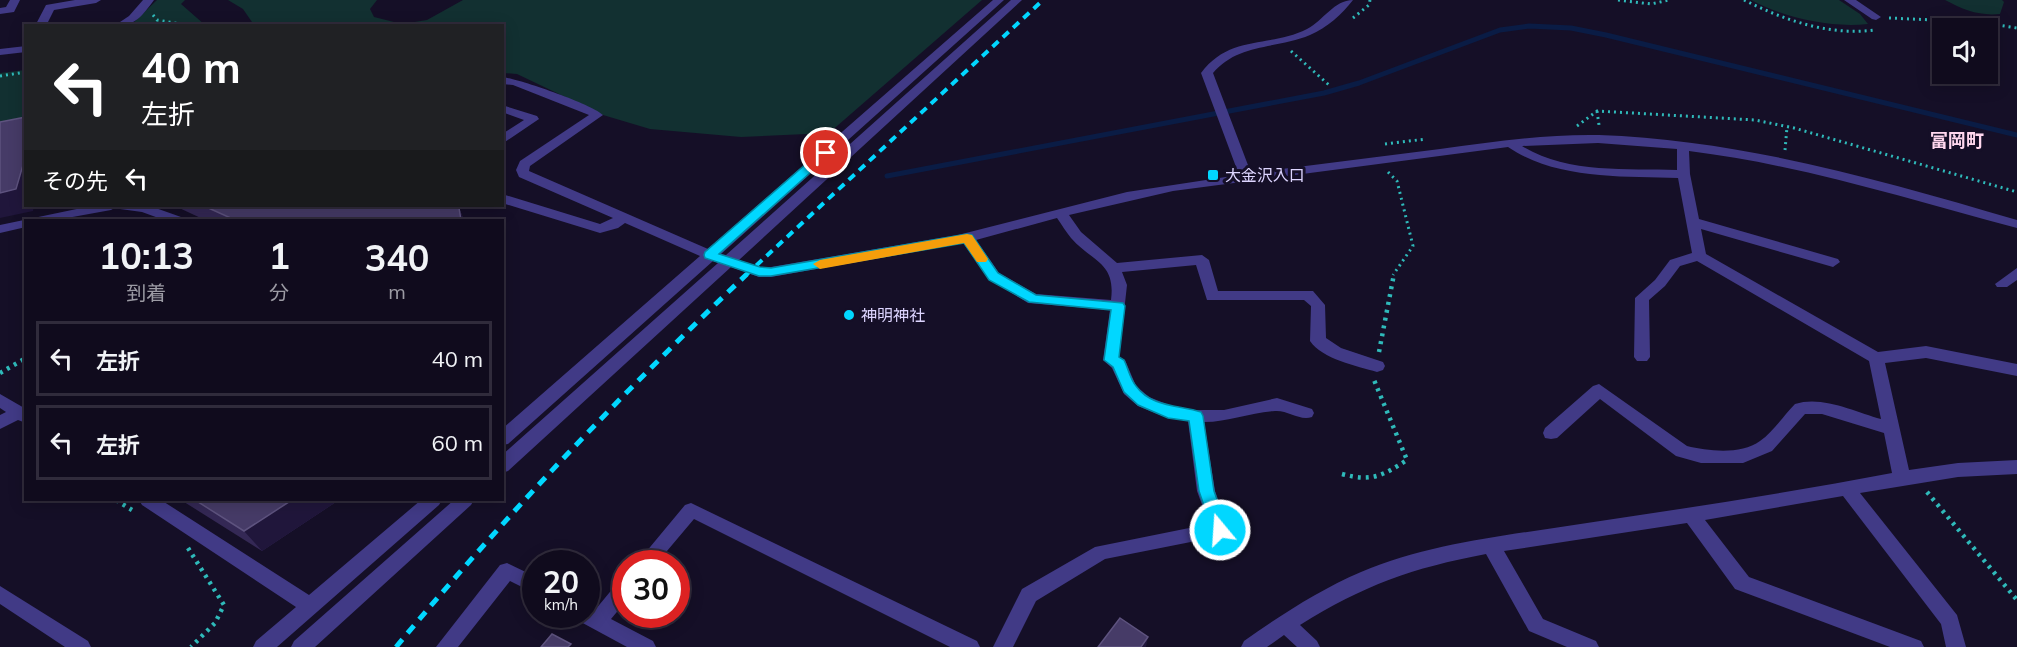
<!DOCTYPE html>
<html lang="ja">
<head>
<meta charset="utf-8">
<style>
  :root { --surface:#100b1d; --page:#1e192a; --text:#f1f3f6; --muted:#9c9ba4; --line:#302b3b }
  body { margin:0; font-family:Mulish,"Noto Sans JP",sans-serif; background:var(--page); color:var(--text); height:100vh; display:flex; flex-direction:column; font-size:22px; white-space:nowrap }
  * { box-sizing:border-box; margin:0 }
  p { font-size:20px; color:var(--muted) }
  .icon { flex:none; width:33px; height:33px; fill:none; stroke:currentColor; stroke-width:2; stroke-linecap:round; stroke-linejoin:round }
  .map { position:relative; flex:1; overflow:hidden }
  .drawer { position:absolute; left:24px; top:219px; width:480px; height:282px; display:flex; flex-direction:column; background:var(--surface); border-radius:0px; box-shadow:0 3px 15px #0003,0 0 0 2px var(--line) }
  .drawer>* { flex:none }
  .top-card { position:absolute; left:24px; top:24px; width:480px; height:183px; border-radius:0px; box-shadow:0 3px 15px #0003,0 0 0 2px var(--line); background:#202124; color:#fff; overflow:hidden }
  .buttons { position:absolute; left:1932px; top:18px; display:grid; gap:12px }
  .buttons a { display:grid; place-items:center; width:66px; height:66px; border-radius:0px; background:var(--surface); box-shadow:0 3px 15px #0003,0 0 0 2px var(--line); font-size:30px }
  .speed { position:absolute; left:522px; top:550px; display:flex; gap:12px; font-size:30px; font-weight:700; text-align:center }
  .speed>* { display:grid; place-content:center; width:78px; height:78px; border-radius:50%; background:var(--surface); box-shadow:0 3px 15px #0003,0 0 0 2px var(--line); line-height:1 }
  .speed small { font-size:15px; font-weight:400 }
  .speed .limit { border:9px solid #d22; background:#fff; color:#111 }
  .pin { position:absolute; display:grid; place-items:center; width:51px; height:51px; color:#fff; margin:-26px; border:3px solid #fff; border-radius:50%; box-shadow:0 2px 6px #0007 }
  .me { position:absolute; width:66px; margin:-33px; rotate:342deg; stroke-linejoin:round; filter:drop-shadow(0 0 4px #0008) }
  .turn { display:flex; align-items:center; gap:21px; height:126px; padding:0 18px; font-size:27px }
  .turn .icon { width:78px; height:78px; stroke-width:2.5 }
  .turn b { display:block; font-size:42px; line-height:51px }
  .then { display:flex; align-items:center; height:57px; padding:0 18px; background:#0003; gap:12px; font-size:22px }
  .eta { display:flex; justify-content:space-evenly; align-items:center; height:102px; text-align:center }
  .eta b { font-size:36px; font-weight:700; line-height:42px }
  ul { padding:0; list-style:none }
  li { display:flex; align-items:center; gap:18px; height:75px; margin:0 12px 9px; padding:0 6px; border:3px solid var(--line); border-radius:0px }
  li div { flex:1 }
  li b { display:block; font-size:22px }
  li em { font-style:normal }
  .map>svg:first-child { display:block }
  .green { fill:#123031 }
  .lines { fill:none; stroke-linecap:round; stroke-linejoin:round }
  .stream { stroke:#0a1c45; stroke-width:5 }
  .path-far1 { stroke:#2fbaba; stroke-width:3; stroke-dasharray:2 4; stroke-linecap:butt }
  .path { stroke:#2fbaba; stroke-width:4.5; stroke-dasharray:3 5; stroke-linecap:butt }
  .minor { fill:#413a86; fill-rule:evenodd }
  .rail-far1 { stroke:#01d7ff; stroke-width:4; stroke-dasharray:8 6; stroke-linecap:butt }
  .rail { stroke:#01d7ff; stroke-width:5; stroke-dasharray:10 8; stroke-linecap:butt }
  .wall { fill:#342855 }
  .shaded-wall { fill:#20163b }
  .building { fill:#463b67; stroke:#5e537f; stroke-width:1.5 }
  .route { fill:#01d7ff; stroke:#018ca6; stroke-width:1.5 }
  .slow { fill:#f59e0b }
  .poi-dot { fill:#01d7ff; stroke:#150f27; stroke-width:2 }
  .labels { text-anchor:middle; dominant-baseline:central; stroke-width:6; stroke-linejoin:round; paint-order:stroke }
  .poi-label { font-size:16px; fill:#ddd5ff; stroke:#150f27; text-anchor:start }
  .neighbourhood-label { font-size:18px; font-weight:bold; fill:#ffd7ee; stroke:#150f27 }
</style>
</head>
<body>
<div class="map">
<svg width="2017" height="647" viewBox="0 0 2017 647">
  <rect width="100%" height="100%" fill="#150f27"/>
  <path class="green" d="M 157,0 L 185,0 L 181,4 L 205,25 L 132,24 Z
    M 228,0 L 377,0 L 370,9 L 374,17 L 402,24 L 427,20 L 463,0 L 982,0 L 829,133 L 741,137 L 650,129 L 603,115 L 517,74 L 503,73 L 502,26 L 254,25 L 243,9 Z
    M 1751,0 L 1839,0 L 1860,14 L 1868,24 C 1829,28 1785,18 1751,0 Z
    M 1945,0 L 2002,0 L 2004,2 L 2000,14 C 1979,16 1964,10 1945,0 Z
    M 25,70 L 25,128 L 0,132 L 0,73 Z"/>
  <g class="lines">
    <path class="stream" d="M 887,176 L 1324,93 L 1359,83 L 1500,30 L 1529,26 L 1571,28 L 1606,35 L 2017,135"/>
    <path class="path-far1" d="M 1618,0 L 1651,4 L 1669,0
      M 1744,0 C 1784,20 1829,36 1874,30
      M 153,15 L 157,20 L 193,26
      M 1353,18 L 1369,5 L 1370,0
      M 1889,18 L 1978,22 L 2017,28
      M 1291,51 L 1329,85
      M 0,76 L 26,72
      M 1597,111 L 1599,125
      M 1577,126 L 1597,111 L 1755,120 L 1794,128 L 2017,192
      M 1385,144 L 1426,139
      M 1785,150 L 1787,127
      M 1388,172 L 1397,181 L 1413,246 L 1393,275"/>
    <path class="path" d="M 1379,352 L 1394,274
      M 0,373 L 26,358
      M 1342,474 C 1372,482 1382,476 1407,460 L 1374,380
      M 1927,492 L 2017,600
      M 116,500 L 132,510
      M 188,548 L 224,605 L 215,623 L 191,647"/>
    <path class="minor" d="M 10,0 L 20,0 L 14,12 L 0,14 L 0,8 L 6,7 Z
      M 75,0 L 101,0 L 96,3 L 54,10 L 46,26 L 35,26 L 46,5 Z
      M 143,0 L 154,0 C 142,16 136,26 114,26 L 129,16 Z
      M 993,0 L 1004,0 L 721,254 L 726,255 L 1011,0 L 1022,0 L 739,260 L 760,267 L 771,267 L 958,235 L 1127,192 L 1239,175 L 1201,73 C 1230,34 1269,48 1307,29 C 1324,20 1334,0 1353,0 C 1342,14 1327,28 1310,35 C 1277,49 1238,43 1213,73 L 1251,173 C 1314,165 1377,157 1440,149 C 1493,142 1545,134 1599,135 C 1742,140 1881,180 2017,220 L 2017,228 C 1908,199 1802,165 1689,151 L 1690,174 L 1699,219 L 1838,259 L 1840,262 L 1833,267 L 1701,229 L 1706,254 L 1878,352 L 1926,346 L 2017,364 L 2017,376 L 1926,358 L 1885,363 L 1909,470 L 1958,463 L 2017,460 L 2017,474 L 1958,477 L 1860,493 L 1957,615 L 1966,647 L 1946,647 L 1941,624 L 1843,496 L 1705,520 L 1749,577 L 1921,641 L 1924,647 L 1890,647 L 1735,589 L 1687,523 L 1504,551 L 1543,619 L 1596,641 L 1599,647 L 1567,647 L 1529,631 L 1486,554 C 1412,568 1364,585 1300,625 L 1317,641 L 1320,647 L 1297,647 L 1284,635 L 1267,647 L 1241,647 L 1244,641 C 1281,615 1319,590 1361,572 C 1433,542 1512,535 1587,523 C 1689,508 1791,492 1892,473 L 1884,433 L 1822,414 L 1805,414 L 1772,451 L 1743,463 L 1701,463 L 1676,456 L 1600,399 L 1557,438 L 1551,439 L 1545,438 L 1543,433 L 1545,428 L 1593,386 L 1599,384 L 1687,446 C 1708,451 1741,455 1760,441 C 1773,432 1784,415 1795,404 C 1822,395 1855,412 1881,419 L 1869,361 L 1697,261 L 1680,266 L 1665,286 L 1649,300 L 1650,357 L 1647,361 L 1637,361 L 1634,357 L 1635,298 L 1655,280 L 1670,260 L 1692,253 L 1678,178 C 1622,176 1557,180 1508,147 L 1173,191 L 1069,215 L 1081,232 L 1117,263 L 1202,255 L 1209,260 L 1218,291 L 1313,291 L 1325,305 L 1326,338 L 1341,348 L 1383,362 L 1385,366 L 1383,370 L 1377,372 C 1357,366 1322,359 1310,341 L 1311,306 L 1304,300 L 1207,300 L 1196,265 L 1122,272 L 1127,285 L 1119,357 L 1125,360 L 1136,386 L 1149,397 L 1169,405 L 1195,410 L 1224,410 L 1277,398 L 1312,409 L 1314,413 L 1312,417 C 1299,421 1288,410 1275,411 C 1251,412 1229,422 1204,422 L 1215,491 L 1229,530 L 1226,535 L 1105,559 L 1036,601 L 1013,647 L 993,647 L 1022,589 L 1095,547 L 1209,524 L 1197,491 L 1188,421 L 1160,415 L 1138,406 L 1124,394 L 1112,368 L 1103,360 L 1110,310 L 1028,303 L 989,279 L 963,243 L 771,277 L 759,277 L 731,267 L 508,471 L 502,473 L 502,455 L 718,263 L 713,261 L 508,444 L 502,445 L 502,429 L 700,256 L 625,223 L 618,228 L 600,233 L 502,203 L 502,194 L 600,224 L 613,218 L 519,177 L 516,170 L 520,161 L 589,115 L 513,85 L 502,84 L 502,77 C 517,78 594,105 603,115 L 530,166 L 529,171 L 708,249 ZM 1598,143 L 1677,149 L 1677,170 C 1627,168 1567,174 1522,146 ZM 1057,218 C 1062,225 1066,232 1071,238 C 1092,262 1116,262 1111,300 L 1036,294 L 999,273 L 976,240 Z
      M 1844,0 L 1856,0 L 1881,17 L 1876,20 L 1872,19 Z
      M 26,46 L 26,52 L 0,55 L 0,49 Z
      M 502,105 L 537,116 L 539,119 L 502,144 L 502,134 L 524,120 L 502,112 Z
      M 91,206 L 118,206 L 111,210 L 56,220 L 26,220 L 26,227 L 0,233 L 0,225 Z
      M 118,206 L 150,206 L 181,217 L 183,220 L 164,220 L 142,212 L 120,209 Z
      M 2017,268 L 2017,280 L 2007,287 L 1997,287 L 1995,284 Z
      M 0,394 L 26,409 L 26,423 L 18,420 L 0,429 L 0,415 L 6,412 L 0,408 Z
      M 139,500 L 161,500 L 309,595 L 421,500 L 442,500 L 439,505 L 277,647 L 253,647 L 256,641 L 296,607 L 142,505 Z
      M 454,500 L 474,500 L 471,505 L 315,647 L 291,647 L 294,641 Z
      M 691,503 L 977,641 L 980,647 L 950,647 L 694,519 L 656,564 L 636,564 L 685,505 Z
      M 507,563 L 536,577 L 536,594 L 510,581 L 458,647 L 436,647 L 500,565 Z
      M 626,579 L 626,601 L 611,619 L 653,641 L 656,647 L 627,647 L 579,621 L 576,615 L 586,615 L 586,607 L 595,610 L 619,581 Z
      M 0,586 L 88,641 L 91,647 L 65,647 L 0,604 Z"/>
    <path class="rail-far1" d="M 746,275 L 1043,0"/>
    <path class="rail" d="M 396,647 C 506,515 623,392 747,274"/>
  </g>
  <path class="wall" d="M 175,206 L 453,206 L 459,208 L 464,220 L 205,220 Z
    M 181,500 L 339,500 L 262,551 Z"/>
  <path class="shaded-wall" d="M 26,155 L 26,206 L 34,206 L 33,211 L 0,218 L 0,193 Z
    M 459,208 L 464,220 L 461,220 Z
    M 292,500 L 339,500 L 262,551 L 244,531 Z
    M 1148,637 L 1146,647 L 1141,647 Z"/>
  <path class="building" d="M 26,117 L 26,155 L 16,189 L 0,193 L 0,122 Z
    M 204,206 L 453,206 L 459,208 L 461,220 L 235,220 Z
    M 195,500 L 292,500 L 244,531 Z
    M 1120,618 L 1148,637 L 1141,647 L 1098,647 Z
    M 552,634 L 571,644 L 568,647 L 541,647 Z"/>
  <path class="route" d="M 826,149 L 830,150 L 830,155 L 719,254 L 760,267 L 771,268 L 967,234 L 972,235 L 998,273 L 1036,295 L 1123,303 L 1125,306 L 1119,357 L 1124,360 C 1128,368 1130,379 1136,386 C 1151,407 1178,405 1201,412 L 1203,416 L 1214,491 L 1228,530 L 1225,535 L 1220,537 L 1214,535 L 1199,491 L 1189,421 L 1168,418 L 1138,405 L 1124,392 L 1113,367 L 1104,360 L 1111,310 L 1029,302 L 989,280 L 964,243 L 771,276 L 759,276 L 705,258 L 704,255 L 705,252 L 822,150 Z"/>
  <path class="slow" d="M 967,234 L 972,235 L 988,259 L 986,262 L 977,262 L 964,243 L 820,269 L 813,264 L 820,260 Z"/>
  <g class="poi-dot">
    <rect x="1207" y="169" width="12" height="12" rx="3"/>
    <circle cx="849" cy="315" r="6"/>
  </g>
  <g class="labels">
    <g class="poi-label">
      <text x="1225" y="175">大金沢入口</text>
      <text x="861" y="315">神明神社</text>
    </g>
    <g class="neighbourhood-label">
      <text x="1957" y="140">富岡町</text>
    </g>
  </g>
</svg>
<div class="buttons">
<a><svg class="icon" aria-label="sound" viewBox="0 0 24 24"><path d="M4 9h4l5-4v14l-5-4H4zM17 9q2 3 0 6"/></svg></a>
</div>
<div class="speed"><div>20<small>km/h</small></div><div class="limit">30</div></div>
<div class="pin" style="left:826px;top:153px;background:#d93025"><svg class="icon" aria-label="arrive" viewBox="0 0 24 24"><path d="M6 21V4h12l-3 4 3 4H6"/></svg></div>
<svg class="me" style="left:1220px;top:530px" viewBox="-20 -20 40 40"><circle r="17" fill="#01d7ff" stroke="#fff" stroke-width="3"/><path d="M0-11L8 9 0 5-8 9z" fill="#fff"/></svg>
<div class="top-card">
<div class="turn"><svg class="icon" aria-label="left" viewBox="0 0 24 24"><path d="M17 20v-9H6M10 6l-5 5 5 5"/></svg><div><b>40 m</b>左折</div></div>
<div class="then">その先<svg class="icon" aria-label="left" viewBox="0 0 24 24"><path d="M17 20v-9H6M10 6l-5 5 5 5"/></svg></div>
</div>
<section class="drawer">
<div class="eta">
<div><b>10:13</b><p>到着</p></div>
<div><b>1</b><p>分</p></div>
<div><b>340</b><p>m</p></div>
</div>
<ul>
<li><svg class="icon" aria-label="left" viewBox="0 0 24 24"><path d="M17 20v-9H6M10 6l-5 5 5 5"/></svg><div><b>左折</b></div><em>40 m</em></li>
<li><svg class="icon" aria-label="left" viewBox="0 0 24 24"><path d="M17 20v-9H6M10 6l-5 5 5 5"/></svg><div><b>左折</b></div><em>60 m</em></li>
</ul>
</section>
</div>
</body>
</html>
